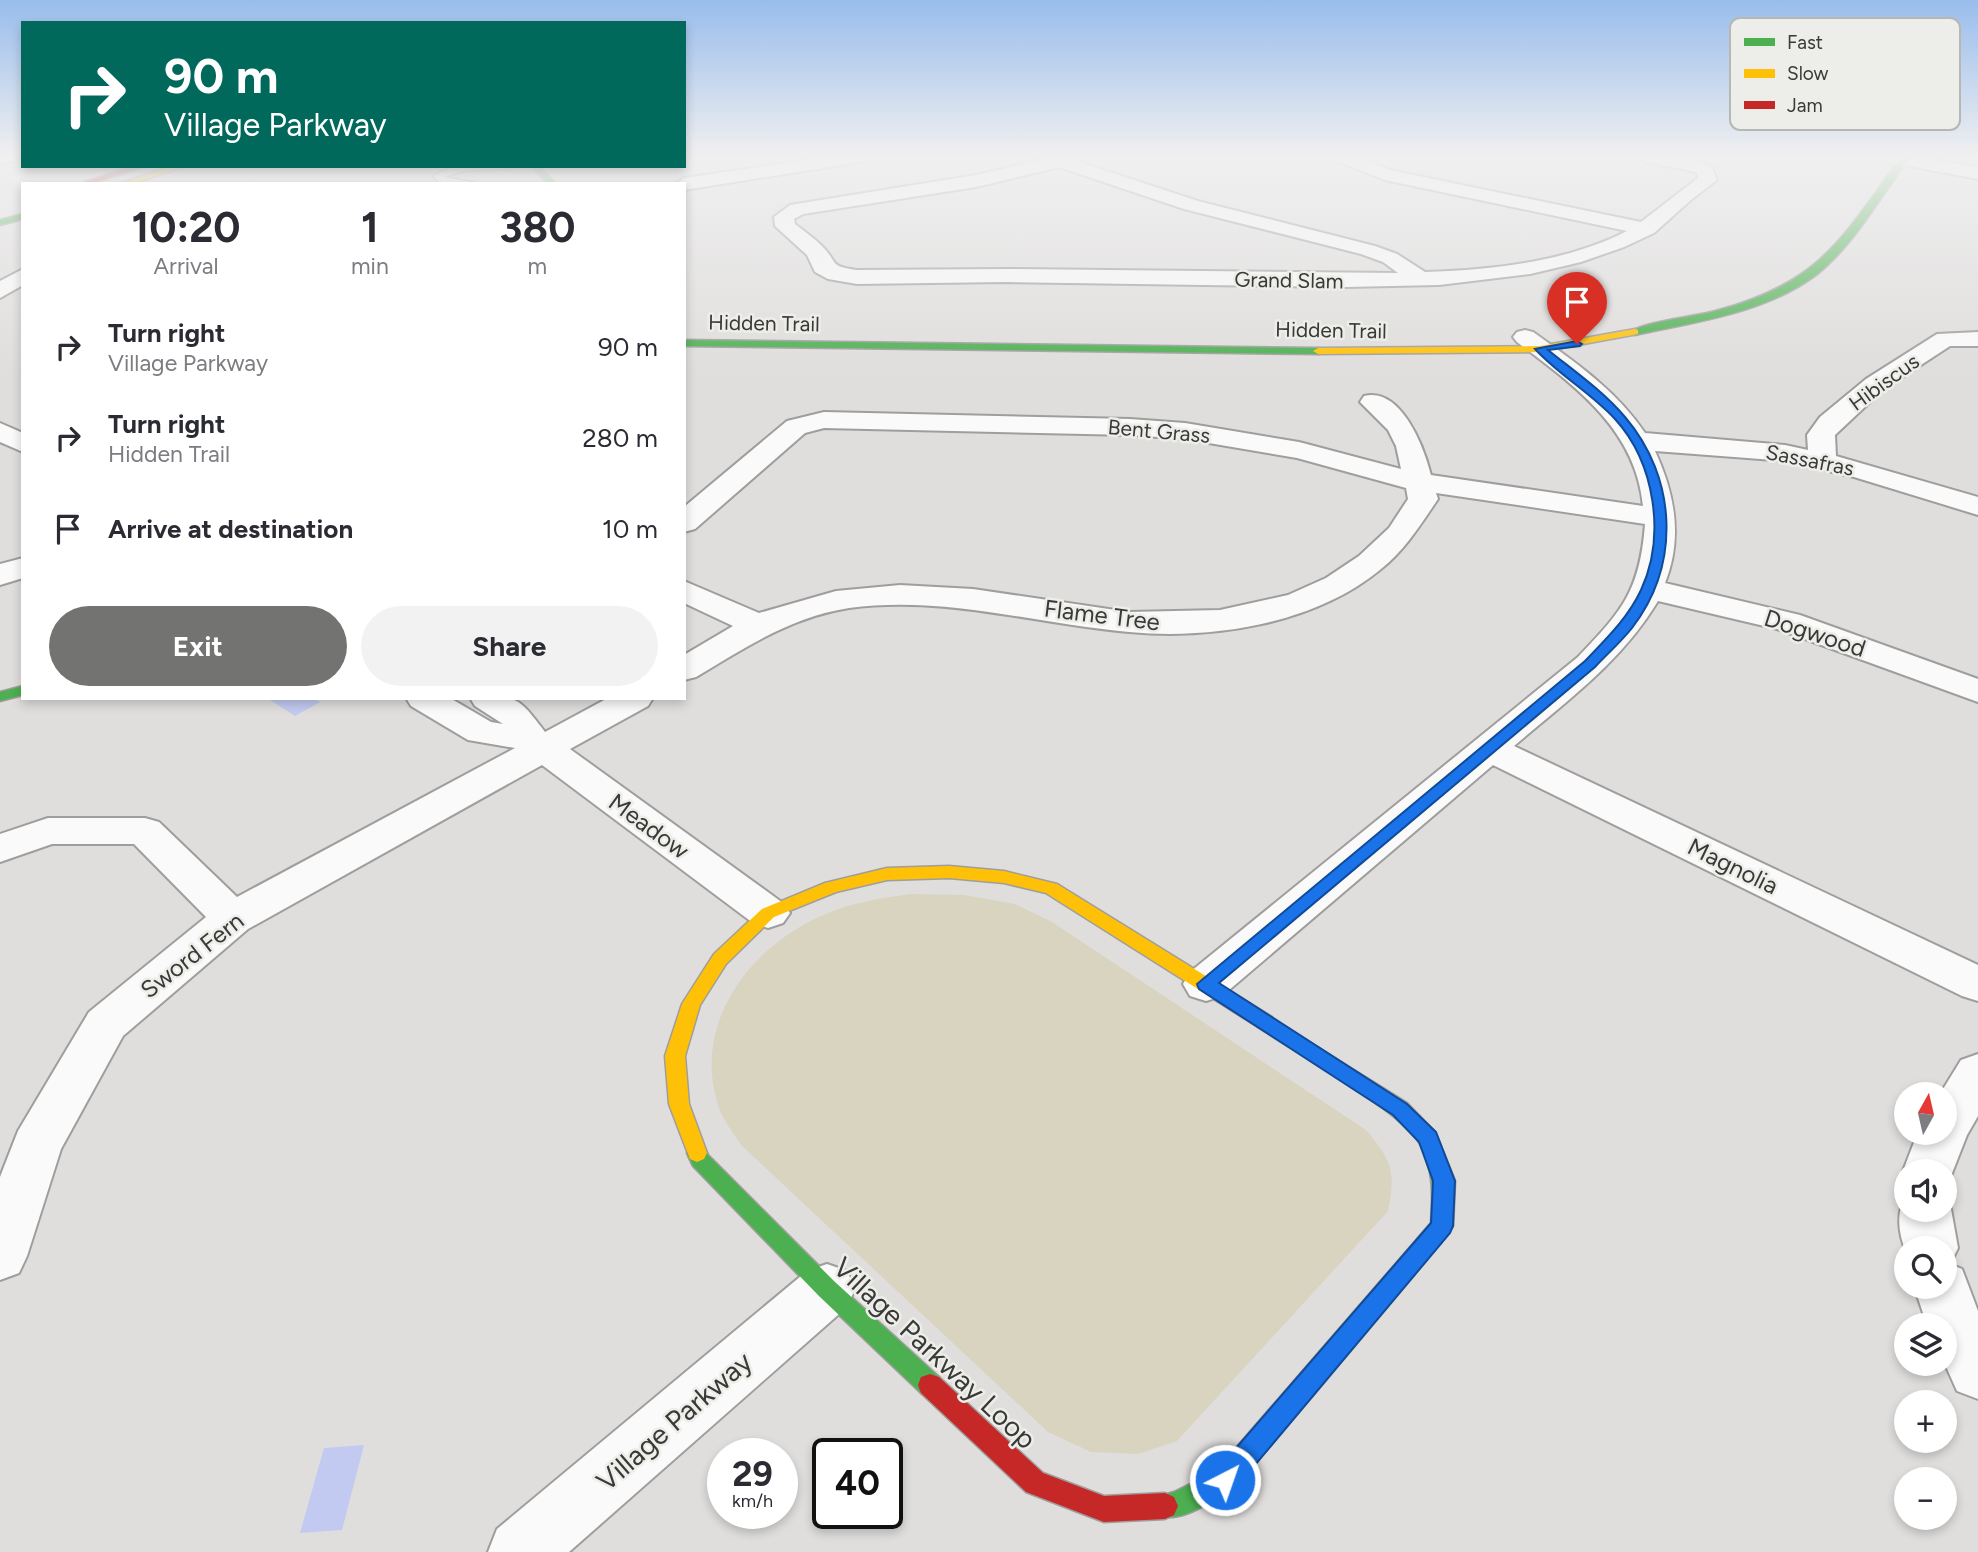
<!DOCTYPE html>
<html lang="en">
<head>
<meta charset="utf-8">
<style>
  :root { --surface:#fff; --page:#f2f2f3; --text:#2b2b33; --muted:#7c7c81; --accent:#737372 }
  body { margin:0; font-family:Figtree,sans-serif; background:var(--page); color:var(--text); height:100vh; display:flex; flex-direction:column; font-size:26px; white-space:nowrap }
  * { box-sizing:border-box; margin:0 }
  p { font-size:23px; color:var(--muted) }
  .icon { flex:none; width:38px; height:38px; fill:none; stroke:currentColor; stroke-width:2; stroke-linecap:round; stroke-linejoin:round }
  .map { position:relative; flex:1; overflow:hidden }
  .drawer { position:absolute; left:21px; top:182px; width:665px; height:518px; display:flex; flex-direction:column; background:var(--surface); border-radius:0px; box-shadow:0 4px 10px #0003 }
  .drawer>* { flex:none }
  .hud { position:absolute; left:21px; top:21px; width:665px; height:147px; border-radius:0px; box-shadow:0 4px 10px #0003; background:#00695c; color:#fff; overflow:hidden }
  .needle { width:46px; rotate:8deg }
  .buttons { position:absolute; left:1894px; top:1082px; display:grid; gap:14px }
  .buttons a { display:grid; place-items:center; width:63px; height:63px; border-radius:50%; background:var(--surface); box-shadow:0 4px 10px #0003; font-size:35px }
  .speed { position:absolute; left:707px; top:1438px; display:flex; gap:14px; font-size:35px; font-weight:700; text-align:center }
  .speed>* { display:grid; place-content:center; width:91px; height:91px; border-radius:50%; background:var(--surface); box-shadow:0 4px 10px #0003; line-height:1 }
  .speed small { font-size:18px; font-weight:400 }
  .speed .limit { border:4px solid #111; border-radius:10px; background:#fff; color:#111 }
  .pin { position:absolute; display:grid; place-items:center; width:60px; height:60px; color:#fff; margin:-72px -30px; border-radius:50% 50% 50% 0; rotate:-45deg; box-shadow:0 0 7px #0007 }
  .pin .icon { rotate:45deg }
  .me { position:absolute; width:77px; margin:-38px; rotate:41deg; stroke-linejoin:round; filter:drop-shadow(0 0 5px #0008) }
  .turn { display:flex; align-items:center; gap:24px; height:147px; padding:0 28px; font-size:32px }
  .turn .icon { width:91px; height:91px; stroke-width:2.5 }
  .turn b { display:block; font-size:49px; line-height:60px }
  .eta { display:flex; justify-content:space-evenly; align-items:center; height:119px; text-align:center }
  .eta b { font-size:42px; font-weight:700; line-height:49px }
  .cta { display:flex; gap:14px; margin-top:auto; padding:14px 28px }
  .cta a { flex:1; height:80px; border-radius:42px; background:var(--accent); color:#fff; font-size:28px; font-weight:700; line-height:80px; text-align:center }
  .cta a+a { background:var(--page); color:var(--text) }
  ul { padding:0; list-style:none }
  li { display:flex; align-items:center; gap:21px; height:91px; padding:0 28px }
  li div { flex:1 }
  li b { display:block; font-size:26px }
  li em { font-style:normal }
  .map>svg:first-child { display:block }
  .green { fill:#d8d4bf }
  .water { fill:#c2caf1 }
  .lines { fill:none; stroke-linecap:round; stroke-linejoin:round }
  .lane-casing { stroke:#9f9e9d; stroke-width:3 }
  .street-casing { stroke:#9f9e9d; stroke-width:4 }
  .fast-casing { stroke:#9f9e9d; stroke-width:3 }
  .slow-casing { stroke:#9f9e9d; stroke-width:3 }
  .jam-casing { stroke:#9f9e9d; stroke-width:3 }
  .lane { fill:#fafafa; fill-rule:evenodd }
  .street { fill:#fafafa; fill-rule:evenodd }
  .fast { fill:#4caf50; fill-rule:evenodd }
  .slow { fill:#ffc107; fill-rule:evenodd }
  .jam { fill:#c62828; fill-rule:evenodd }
  .route { fill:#1a73e8; stroke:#114b97; stroke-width:2 }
  .labels { text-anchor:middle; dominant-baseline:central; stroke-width:5; stroke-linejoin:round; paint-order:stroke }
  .far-street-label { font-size:21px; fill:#393938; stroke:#edede9 }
  .street-label { font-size:24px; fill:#393938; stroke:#edede9 }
  .near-street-label { font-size:28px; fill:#393938; stroke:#edede9 }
  .key { fill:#edede9; stroke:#b7b7b4; stroke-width:2 }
  .key-label { font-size:19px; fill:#393938 }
</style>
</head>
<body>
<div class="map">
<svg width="1978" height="1552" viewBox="0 0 1978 1552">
  <rect width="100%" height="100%" fill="#dfdedd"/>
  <path class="green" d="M 911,894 L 964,895 L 1015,904 L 1052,922 L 1366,1130 C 1392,1161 1396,1171 1388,1211 L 1177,1441 L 1138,1454 L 1091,1452 L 1048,1432 L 741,1145 C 734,1134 724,1121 719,1108 C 690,1023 751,944 828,913 C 854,902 883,898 911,894 Z"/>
  <path class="water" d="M 267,698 L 314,698 L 320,702 L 295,716 Z
    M 364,1445 L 342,1530 L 300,1533 L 324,1448 Z"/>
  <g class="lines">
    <defs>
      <path id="lane" d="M 454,166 L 513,166 L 508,169 L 463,171 L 444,177 L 481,184 L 440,184 L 433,176 Z"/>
      <path id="street" d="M 0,157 L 17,157 L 14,161 L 0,164 Z
        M 827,157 L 870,157 L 861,162 L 684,190 L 684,184 L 675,184 L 684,178 Z
        M 1038,157 L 1086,157 L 1079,162 L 1198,201 L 1375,246 L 1397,254 L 1425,272 C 1491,270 1567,262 1627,231 L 1385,180 L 1337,161 L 1334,157 L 1358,157 L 1390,170 L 1641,222 L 1698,178 L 1697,173 C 1682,166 1645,166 1637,157 L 1689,157 L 1711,166 L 1717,180 L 1692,199 L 1654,233 L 1624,247 L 1581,262 L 1530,274 L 1439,285 L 1346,287 L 1006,282 L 857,284 L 828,279 L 815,272 L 807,255 L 775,226 L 774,217 L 790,205 L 976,175 L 1040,160 ZM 1059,167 L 1184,209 L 1361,254 L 1383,262 L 1398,273 L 1006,269 L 857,270 C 828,266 839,263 822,246 C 814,238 804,231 795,224 L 794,219 L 803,214 L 976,187 Z
        M 1879,157 L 1917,157 L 1978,167 L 1978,179 L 1888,162 Z
        M 23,269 L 23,285 L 0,298 L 0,281 Z
        M 1525,330 L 1533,332 C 1575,362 1616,390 1645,433 L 1785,445 L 1808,450 L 1807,435 L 1820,417 L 1866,379 L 1937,334 L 1978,332 L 1978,346 L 1950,346 L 1884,389 L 1835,435 L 1836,456 L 1978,497 L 1978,515 L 1854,477 L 1785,461 L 1655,451 C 1675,494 1683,538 1665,583 L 1800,615 L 1978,679 L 1978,702 L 1777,629 L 1658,601 C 1622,661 1567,701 1514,746 L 1978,965 L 1978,1001 L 1962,996 L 1493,765 L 1222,996 L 1206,1001 L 1190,996 L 1183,984 L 1190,972 L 1578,657 C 1622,611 1640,591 1645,524 L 1436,493 L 1438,499 C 1421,524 1405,550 1381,569 C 1315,624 1212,640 1129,632 C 1035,624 945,595 849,608 C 791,617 746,647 696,677 L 684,680 L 684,655 L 733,626 L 684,603 L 684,581 L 759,613 L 836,591 L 900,585 L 973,589 L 1129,612 L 1220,610 L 1288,595 L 1326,578 L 1359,556 L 1389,528 L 1408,499 L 1406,488 L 1297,458 L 1185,439 L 1130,435 L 824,428 L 805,433 L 695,529 L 684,532 L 684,507 L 787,421 L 824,412 L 1130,419 L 1185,423 L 1299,442 L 1401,469 L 1396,446 L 1388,430 L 1360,402 L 1364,396 C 1401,387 1424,447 1431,475 L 1643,506 C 1636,429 1574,385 1517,342 L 1513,337 L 1517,332 Z
        M 0,423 L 23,433 L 23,452 L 0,442 Z
        M 23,558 L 23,578 L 0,585 L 0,564 Z
        M 406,698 L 450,698 L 491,722 L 503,724 L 475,706 L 470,698 C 519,698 515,693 545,732 L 608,698 L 653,698 L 648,706 L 570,749 L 783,903 L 790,913 L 783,923 L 768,928 L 753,923 L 542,765 L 248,929 L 123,1036 L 61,1149 L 27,1256 L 19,1273 L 0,1280 L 0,1177 L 18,1131 L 89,1012 L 206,917 L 134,844 L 52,844 L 0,862 L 0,834 L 48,818 L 145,818 L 159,822 L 237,897 L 515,748 L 468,740 L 411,706 Z
        M 1978,1054 L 1978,1116 L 1967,1135 L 1947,1186 L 1944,1187 L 1944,1171 L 1906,1171 L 1906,1176 L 1903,1171 L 1918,1132 L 1944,1132 L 1944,1094 L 1940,1094 L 1961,1060 Z
        M 1906,1194 L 1906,1209 L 1944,1209 L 1944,1194 L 1951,1209 L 1958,1248 L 1950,1264 L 1962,1269 L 1978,1311 L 1978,1399 L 1957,1391 L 1944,1362 L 1944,1325 L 1927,1325 L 1914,1286 L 1944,1286 L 1944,1248 L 1906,1248 L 1906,1252 C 1898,1232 1896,1214 1906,1194 Z
        M 827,1264 L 847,1271 L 855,1289 L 847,1307 L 569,1552 L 488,1552 L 497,1529 L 807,1271 Z"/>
      <path id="fast" d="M 1905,157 L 1914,157 L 1906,163 C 1878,200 1853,246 1816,275 C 1765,313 1695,322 1635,335 L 1630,332 C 1647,321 1697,317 1719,310 C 1821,282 1841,239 1900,159 Z
        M 531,166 L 539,166 L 556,184 L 548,184 Z
        M 23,214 L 23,219 L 0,225 L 0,220 Z
        M 684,340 L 1318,348 L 1323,351 L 1318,354 L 684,346 Z
        M 23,686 L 23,695 L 0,701 L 0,692 Z
        M 1265,1015 L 1407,1103 L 1435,1132 L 1455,1181 L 1453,1226 L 1234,1489 C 1212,1500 1181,1525 1156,1515 L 1152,1506 L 1156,1497 L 1174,1492 L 1216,1471 L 1431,1223 C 1433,1195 1434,1170 1420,1144 C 1402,1111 1294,1051 1258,1027 L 1255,1022 L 1258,1017 Z
        M 697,1144 L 704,1147 L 708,1155 L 835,1282 L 939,1377 L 942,1385 L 939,1393 L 930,1396 L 921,1393 L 819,1296 L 693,1166 L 687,1153 L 690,1147 Z"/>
      <path id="slow" d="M 173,166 L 186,166 L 132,184 L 119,184 Z
        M 1635,329 L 1638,330 L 1638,334 L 1540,352 L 1318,354 L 1313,351 L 1318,348 L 1540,346 Z
        M 949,866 L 1004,871 L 1057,884 L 1272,1017 L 1275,1022 L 1272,1027 L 1265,1029 L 1258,1027 L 1046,893 L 1004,883 L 949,878 L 887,880 L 836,892 L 774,917 L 726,964 L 700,1005 L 685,1056 L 689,1104 L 707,1153 L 704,1159 L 697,1162 L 690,1159 L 669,1104 L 665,1056 L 682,1004 L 714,954 L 762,909 L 825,883 L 887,868 Z"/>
      <path id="jam" d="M 133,166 L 146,166 L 91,184 L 78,184 Z
        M 930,1374 L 939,1377 L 1043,1473 L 1104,1496 L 1165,1493 L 1174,1497 L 1178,1506 L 1174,1515 L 1165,1519 L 1104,1522 L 1026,1492 L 921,1393 L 918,1385 L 921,1377 Z"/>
    </defs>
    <use href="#lane" class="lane-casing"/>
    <use href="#street" class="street-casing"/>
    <use href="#fast" class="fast-casing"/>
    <use href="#slow" class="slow-casing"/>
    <use href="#jam" class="jam-casing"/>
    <use href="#lane" class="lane"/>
    <use href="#street" class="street"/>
    <use href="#fast" class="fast"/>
    <use href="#slow" class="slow"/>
    <use href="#jam" class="jam"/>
  </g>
  <linearGradient id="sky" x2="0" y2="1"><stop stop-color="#99bdec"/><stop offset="0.42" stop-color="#f1f0f0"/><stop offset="1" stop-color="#f1f0f0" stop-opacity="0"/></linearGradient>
  <rect width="1978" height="374" fill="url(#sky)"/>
  <path class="route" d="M 1577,341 L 1582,344 L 1580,346 L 1548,350 C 1574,371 1603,391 1625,417 C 1677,478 1681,564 1632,628 C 1621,642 1607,654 1595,667 L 1219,983 L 1407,1104 L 1436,1132 L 1455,1181 L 1453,1226 L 1450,1233 L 1234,1490 L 1225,1493 L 1216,1490 L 1212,1480 L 1216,1471 L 1431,1223 L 1433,1181 L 1419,1142 L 1393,1115 L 1199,989 L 1197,984 L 1585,661 C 1606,639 1628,618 1641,590 C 1666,536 1655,463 1615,419 C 1591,393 1559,375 1535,349 Z"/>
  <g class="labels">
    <g class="far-street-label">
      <text transform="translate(1289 280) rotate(1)">Grand Slam</text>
      <text transform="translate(764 323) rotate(1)">Hidden Trail</text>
      <text transform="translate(1331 330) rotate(1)">Hidden Trail</text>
      <text transform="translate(1884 382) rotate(-36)">Hibiscus</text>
      <text transform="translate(1159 431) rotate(5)">Bent Grass</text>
      <text transform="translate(1810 460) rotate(11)">Sassafras</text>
    </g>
    <g class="street-label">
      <text transform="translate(1102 615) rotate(7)">Flame Tree</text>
      <text transform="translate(1815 633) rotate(18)">Dogwood</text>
      <text transform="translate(649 826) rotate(36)">Meadow</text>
      <text transform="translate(1733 866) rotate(26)">Magnolia</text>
      <text transform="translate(192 955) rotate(-38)">Sword Fern</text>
    </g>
    <g class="near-street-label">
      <text transform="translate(935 1353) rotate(43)">Village Parkway Loop</text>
      <text transform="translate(674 1421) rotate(-41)">Village Parkway</text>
    </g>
  </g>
  <rect x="1730" y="18" width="230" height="112" rx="10" class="key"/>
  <rect x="1744" y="38" width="31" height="8" fill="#4caf50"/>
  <rect x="1744" y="69" width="31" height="9" fill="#ffc107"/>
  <rect x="1744" y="101" width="31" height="8" fill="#c62828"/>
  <g class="key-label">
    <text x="1787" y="49">Fast</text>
    <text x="1787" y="80">Slow</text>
    <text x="1787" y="112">Jam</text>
  </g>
</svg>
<div class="buttons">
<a><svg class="needle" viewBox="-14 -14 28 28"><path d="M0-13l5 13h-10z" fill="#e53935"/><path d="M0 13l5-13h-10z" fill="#7c7c81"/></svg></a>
<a><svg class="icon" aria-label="sound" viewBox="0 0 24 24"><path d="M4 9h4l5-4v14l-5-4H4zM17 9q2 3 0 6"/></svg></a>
<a><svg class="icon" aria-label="search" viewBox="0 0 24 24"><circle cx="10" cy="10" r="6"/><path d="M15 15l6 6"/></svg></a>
<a><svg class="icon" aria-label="layers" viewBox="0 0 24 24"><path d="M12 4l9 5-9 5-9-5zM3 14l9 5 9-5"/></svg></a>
<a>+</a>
<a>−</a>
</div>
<div class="speed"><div>29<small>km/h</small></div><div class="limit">40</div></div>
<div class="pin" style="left:1577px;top:344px;background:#d93025"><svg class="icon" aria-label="arrive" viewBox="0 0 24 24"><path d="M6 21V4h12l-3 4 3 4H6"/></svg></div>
<svg class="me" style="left:1225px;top:1480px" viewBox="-20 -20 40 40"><circle r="17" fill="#1a73e8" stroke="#fff" stroke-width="3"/><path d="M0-11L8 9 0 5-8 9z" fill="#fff"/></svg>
<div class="hud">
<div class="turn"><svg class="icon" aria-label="right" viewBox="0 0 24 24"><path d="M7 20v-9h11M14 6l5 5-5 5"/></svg><div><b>90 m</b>Village Parkway</div></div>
</div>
<section class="drawer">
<div class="eta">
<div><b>10:20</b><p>Arrival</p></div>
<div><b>1</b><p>min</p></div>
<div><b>380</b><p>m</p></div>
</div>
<ul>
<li><svg class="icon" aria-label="right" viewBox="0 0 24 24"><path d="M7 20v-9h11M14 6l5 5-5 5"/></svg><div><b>Turn right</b><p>Village Parkway</p></div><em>90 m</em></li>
<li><svg class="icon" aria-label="right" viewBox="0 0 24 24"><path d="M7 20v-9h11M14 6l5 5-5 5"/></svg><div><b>Turn right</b><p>Hidden Trail</p></div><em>280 m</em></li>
<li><svg class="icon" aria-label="arrive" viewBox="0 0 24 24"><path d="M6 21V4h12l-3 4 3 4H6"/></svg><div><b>Arrive at destination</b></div><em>10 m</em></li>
</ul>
<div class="cta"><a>Exit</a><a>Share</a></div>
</section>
</div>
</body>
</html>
